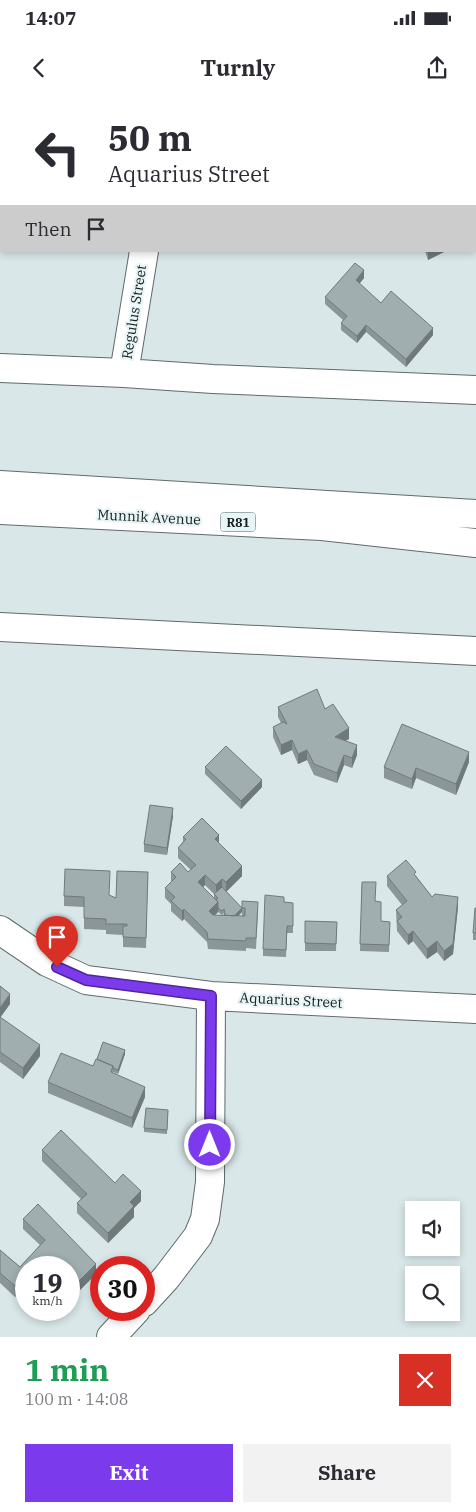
<!DOCTYPE html>
<html lang="en">
<head>
<meta charset="utf-8">
<style>
  :root { --surface:#fff; --page:#f2f2f3; --text:#2b2b33; --muted:#7c7c81; --accent:#7c3aed }
  body { margin:0; font-family:"IBM Plex Serif",serif; background:var(--page); color:var(--text); height:100vh; display:flex; flex-direction:column; font-size:19px; white-space:nowrap }
  * { box-sizing:border-box; margin:0 }
  p { font-size:16px; color:var(--muted) }
  .icon { flex:none; width:28px; height:28px; fill:none; stroke:currentColor; stroke-width:2; stroke-linecap:round; stroke-linejoin:round }
  .map { position:relative; height:1237px; overflow:hidden }
  .details { display:flex; flex-direction:column; background:var(--surface); flex:1 }
  .details>* { flex:none }
  .top-card { position:absolute; left:0px; top:0px; width:476px; height:152px; box-shadow:0 2px 8px #0003; background:#fff; color:var(--text); overflow:hidden }
  .controls { position:absolute; left:405px; top:1101px; display:grid; gap:10px }
  .controls a { display:grid; place-items:center; width:55px; height:55px; border-radius:0px; background:var(--surface); box-shadow:0 2px 8px #0003; font-size:25px }
  .speed { position:absolute; left:15px; top:1156px; display:flex; gap:10px; font-size:25px; font-weight:700; text-align:center }
  .speed>* { display:grid; place-content:center; width:65px; height:65px; border-radius:50%; background:var(--surface); box-shadow:0 2px 8px #0003; line-height:1 }
  .speed small { font-size:12px; font-weight:400 }
  .speed .limit { border:8px solid #d22; background:#fff; color:#111 }
  .pin { position:absolute; display:grid; place-items:center; width:42px; height:42px; color:#fff; margin:-51px -21px; border-radius:50% 50% 50% 0; rotate:-45deg; box-shadow:0 0 5px #0007 }
  .pin .icon { rotate:45deg }
  .me { position:absolute; width:55px; margin:-28px; rotate:0deg; stroke-linejoin:round; filter:drop-shadow(0 0 4px #0008) }
  .turn { display:flex; align-items:center; gap:18px; height:105px; padding:0 25px; font-size:22px }
  .turn .icon { width:65px; height:65px; stroke-width:2.5 }
  .turn b { display:block; font-size:35px; line-height:42px }
  .then { display:flex; align-items:center; height:48px; padding:0 25px; background:#0003; gap:10px; font-size:19px }
  .round { display:grid; place-items:center; flex:none; width:52px; height:52px; border-radius:0px; background:var(--page) }
  .head { display:flex; align-items:center; justify-content:space-between; height:85px; padding:0 25px }
  h1 { font-size:30px; font-weight:700; line-height:38px; color:#1e9e55 }
  .button { display:flex; gap:10px; margin-top:auto; padding:10px 25px }
  .button a { flex:1; height:58px; border-radius:0px; background:var(--accent); color:#fff; font-size:20px; font-weight:700; line-height:58px; text-align:center }
  .button a+a { background:var(--page); color:var(--text) }
  .status { display:flex; justify-content:space-between; align-items:center; height:35px; padding:0 25px; background:var(--surface); direction:ltr }
  .status svg { height:14px; fill:currentColor }
  header { display:flex; justify-content:space-between; align-items:center; height:65px; padding:0 25px; background:var(--surface); font-size:22px; font-weight:700 }
  .map>svg:first-child { display:block }
  .lines { fill:none; stroke-linecap:round; stroke-linejoin:round }
  .minor-casing { stroke:#5f6b6d; stroke-width:30 }
  .major-casing { stroke:#5f6b6d; stroke-width:30 }
  .minor { stroke:#fff; stroke-width:28 }
  .major { stroke:#fff; stroke-width:28 }
  .wall { fill:#8a9697; fill-rule:evenodd }
  .shaded-wall { fill:#707a7b }
  .building { fill:#a0aeb0; stroke:#707a7b }
  .route-casing { stroke:#51269a; stroke-width:12 }
  .route { stroke:#7c3aed; stroke-width:9 }
  .labels { text-anchor:middle; dominant-baseline:central; stroke-width:4.5; stroke-linejoin:round; paint-order:stroke }
  .shield { fill:#e7f5f7; stroke:#575e5f; stroke-width:1 }
  .shield-label { font-size:12px; font-weight:bold; fill:#191e1e }
  .street-label { font-size:14px; fill:#191e1e; stroke:#e7f5f7 }
</style>
</head>
<body>
<div class="status"><b>14:07</b><svg viewBox="0 0 49 12"><path d="M0 12V9h3v3zM5 12V6h3v6zM10 12V3h3v9zM15 12V0h3v12zM26 1h20v11H26zM47 4h2v5h-2z"/></svg></div>
<header><svg class="icon" aria-label="back" viewBox="0 0 24 24"><path d="M15 5l-7 7 7 7"/></svg>Turnly<svg class="icon" aria-label="share" viewBox="0 0 24 24"><path d="M12 15V3M7 8l5-5 5 5M5 13v7h14v-7"/></svg></header>
<div class="map">
<svg width="476" height="1237" viewBox="0 0 476 1237">
  <rect width="100%" height="100%" fill="#d9e7e9"/>
  <g class="lines">
    <defs>
      <path id="minor" d="M 168,1 L 168,0
        M 0,268 L 124,273 L 213,279 L 476,290
        M 124,273 L 144,151
        M 0,527 L 476,551
        M 0,830 L 47,862 L 86,880 L 211,896 L 476,909
        M 144,1202 L 166,1178 L 198,1136 L 205,1119 L 210,1082 L 211,896
        M 111,1237 L 136,1210"/>
      <path id="major" d="M 0,385 L 476,414
        M 0,410 L 322,426 L 476,443"/>
    </defs>
    <use href="#minor" class="minor-casing"/>
    <use href="#major" class="major-casing"/>
    <use href="#minor" class="minor"/>
    <use href="#major" class="major"/>
  </g>
  <path class="wall" d="M 404,0 L 448,0 L 449,1 L 405,1 Z
    M 425,151 L 446,151 L 428,160 Z
    M 364,178 L 359,184 L 381,203 L 433,235 L 406,267 L 366,232 L 357,243 L 341,230 L 341,223 L 343,220 L 325,204 L 325,197 Z
    M 278,607 L 325,609 L 349,639 L 345,641 L 357,655 L 352,668 L 344,665 L 337,683 L 314,675 L 307,660 L 298,664 L 292,650 L 281,655 L 273,637 L 273,627 L 281,623 L 278,617 Z
    M 469,662 L 456,695 L 416,678 L 412,689 L 384,678 L 384,667 Z
    M 205,667 L 262,687 L 241,709 L 205,674 Z
    M 173,716 L 167,755 L 144,752 L 144,744 Z
    M 183,737 L 219,744 L 242,776 L 226,792 L 242,808 L 242,801 L 258,812 L 256,849 L 246,848 L 246,851 L 208,849 L 207,842 L 184,819 L 182,821 L 171,811 L 171,804 L 165,798 L 165,788 L 171,782 L 171,772 L 188,772 L 191,770 L 178,758 L 178,748 L 183,742 ZM 205,785 L 214,794 L 214,798 L 203,787 ZM 218,812 L 222,815 L 224,813 L 224,815 L 215,815 ZM 242,812 L 242,816 L 238,816 Z
    M 148,772 L 146,848 L 123,847 L 123,835 L 106,834 L 106,830 L 84,829 L 84,807 L 64,806 L 64,796 L 110,796 L 116,798 Z
    M 387,776 L 416,776 L 432,797 L 458,807 L 453,854 L 444,861 L 437,852 L 427,859 L 413,841 L 408,845 L 397,831 L 396,810 L 402,805 L 387,786 Z
    M 362,782 L 376,801 L 381,821 L 390,822 L 389,852 L 360,851 Z
    M 284,802 L 293,803 L 293,833 L 287,833 L 286,857 L 263,856 L 263,849 Z
    M 476,808 L 476,840 L 473,840 L 473,833 Z
    M 305,821 L 337,822 L 336,851 L 305,851 Z
    M 0,886 L 10,904 L 0,917 L 40,956 L 23,979 L 0,962 Z
    M 125,954 L 118,974 L 113,972 L 113,973 L 145,997 L 132,1028 L 48,993 L 48,982 Z
    M 168,1010 L 167,1034 L 144,1032 L 144,1028 Z
    M 42,1050 L 115,1083 L 141,1101 L 134,1108 L 134,1117 L 108,1143 L 77,1113 L 77,1103 L 81,1099 L 42,1061 Z
    M 23,1119 L 96,1174 L 78,1192 L 69,1185 L 69,1168 L 26,1168 L 26,1181 L 15,1197 L 0,1183 L 0,1150 L 20,1167 L 40,1145 L 23,1129 Z"/>
  <path class="shaded-wall" d="M 431,151 L 446,151 L 428,160 L 428,152 Z
    M 364,170 L 364,178 L 356,188 L 356,180 Z
    M 366,225 L 366,232 L 357,243 L 357,236 Z
    M 433,228 L 433,235 L 406,267 L 406,259 Z
    M 349,628 L 349,639 L 335,647 L 335,637 Z
    M 292,640 L 292,650 L 281,655 L 281,645 Z
    M 357,645 L 357,655 L 352,668 L 352,658 Z
    M 307,650 L 307,660 L 298,664 L 298,654 Z
    M 469,652 L 469,662 L 456,695 L 456,684 Z
    M 344,655 L 344,665 L 337,683 L 337,673 Z
    M 416,668 L 416,678 L 412,689 L 412,679 Z
    M 262,680 L 262,687 L 241,709 L 241,701 Z
    M 173,708 L 173,716 L 167,755 L 167,748 Z
    M 219,735 L 219,745 L 215,739 Z
    M 242,766 L 242,776 L 226,792 L 226,782 Z
    M 205,775 L 205,785 L 198,792 L 198,782 Z
    M 222,779 L 222,789 L 216,796 L 216,785 Z
    M 458,797 L 458,807 L 453,854 L 444,861 L 444,851 Z
    M 218,802 L 218,812 L 209,821 L 209,811 Z
    M 242,808 L 242,812 L 230,824 L 230,820 Z
    M 184,809 L 184,819 L 182,821 L 182,811 Z
    M 413,831 L 413,841 L 408,845 L 408,835 Z
    M 437,841 L 437,852 L 427,859 L 427,849 Z
    M 10,894 L 10,904 L 0,918 L 0,908 Z
    M 40,945 L 40,956 L 23,979 L 23,968 Z
    M 125,950 L 125,954 L 118,974 L 118,970 Z
    M 145,987 L 145,997 L 132,1028 L 132,1018 Z
    M 141,1091 L 141,1101 L 134,1108 L 134,1117 L 108,1143 L 108,1133 L 130,1102 Z
    M 96,1164 L 96,1174 L 78,1192 L 78,1182 Z
    M 26,1171 L 26,1181 L 15,1197 L 15,1186 Z"/>
  <path class="building" d="M 218,0 L 240,0 L 240,1 L 218,1 Z
    M 244,0 L 285,0 L 284,1 L 245,1 Z
    M 287,0 L 310,0 L 310,1 L 288,1 Z
    M 412,0 L 448,0 L 449,1 L 413,1 Z
    M 355,163 L 364,170 L 356,180 L 381,203 L 391,191 L 433,228 L 406,259 L 366,225 L 357,236 L 341,223 L 347,216 L 325,197 Z
    M 317,589 L 325,609 L 333,604 L 349,628 L 335,637 L 357,645 L 352,658 L 344,655 L 337,673 L 314,664 L 307,650 L 298,654 L 292,640 L 281,645 L 273,627 L 283,622 L 287,624 L 278,607 Z
    M 402,624 L 469,652 L 456,684 L 416,668 L 412,679 L 384,667 Z
    M 226,646 L 262,680 L 241,701 L 205,667 Z
    M 150,705 L 173,708 L 167,748 L 144,744 Z
    M 202,718 L 219,735 L 215,739 L 242,766 L 226,782 L 222,779 L 216,785 L 205,775 L 198,782 L 218,802 L 209,811 L 213,815 L 245,816 L 245,808 L 242,808 L 242,801 L 258,802 L 256,838 L 246,838 L 246,841 L 208,839 L 207,832 L 184,809 L 182,811 L 171,801 L 175,797 L 165,788 L 176,777 L 171,772 L 180,763 L 188,772 L 196,765 L 178,748 L 186,739 L 183,737 Z
    M 406,760 L 416,772 L 414,774 L 432,797 L 435,794 L 458,797 L 453,844 L 444,851 L 437,841 L 427,849 L 413,831 L 408,835 L 397,821 L 402,817 L 396,810 L 407,801 L 387,776 Z
    M 65,769 L 110,771 L 109,795 L 116,798 L 117,771 L 148,772 L 146,838 L 123,837 L 123,826 L 127,826 L 127,824 L 106,824 L 106,819 L 84,818 L 84,797 L 64,796 Z
    M 362,782 L 376,782 L 375,801 L 381,802 L 381,821 L 390,822 L 389,845 L 360,844 Z
    M 222,787 L 242,808 L 234,816 L 225,815 L 224,815 L 225,813 L 224,809 L 222,811 L 218,808 L 218,802 L 216,799 L 218,798 L 214,794 Z
    M 265,795 L 284,797 L 284,802 L 293,803 L 293,826 L 287,826 L 286,850 L 263,849 Z
    M 475,808 L 476,808 L 476,833 L 473,833 Z
    M 305,821 L 337,822 L 336,844 L 305,843 Z
    M 0,886 L 10,894 L 0,908 Z
    M 0,917 L 40,945 L 23,968 L 0,952 Z
    M 103,942 L 125,950 L 118,970 L 113,968 L 113,966 L 97,959 Z
    M 61,953 L 93,966 L 96,959 L 113,966 L 111,972 L 145,987 L 132,1018 L 48,982 Z
    M 146,1008 L 168,1010 L 167,1030 L 144,1028 Z
    M 61,1030 L 115,1083 L 123,1074 L 141,1091 L 130,1102 L 134,1106 L 108,1133 L 77,1103 L 87,1094 L 42,1050 Z
    M 38,1104 L 96,1164 L 78,1182 L 69,1175 L 69,1168 L 59,1168 L 54,1164 L 50,1168 L 26,1168 L 26,1171 L 15,1186 L 0,1173 L 0,1150 L 20,1167 L 45,1140 L 23,1119 Z"/>
  <g class="lines">
    <defs>
      <path id="route" d="M 57,867 L 86,880 L 211,896 L 210,1045"/>
    </defs>
    <use href="#route" class="route-casing"/>
    <use href="#route" class="route"/>
  </g>
  <g class="labels">
    <rect class="shield" x="220.5" y="412.5" width="35" height="19" rx="4"/>
    <g class="shield-label">
      <text x="238" y="422">R81</text>
    </g>
    <g class="street-label">
      <text transform="translate(134 212) rotate(-81)">Regulus Street</text>
      <text transform="translate(149 417) rotate(3)">Munnik Avenue</text>
      <text transform="translate(291 900) rotate(3)">Aquarius Street</text>
    </g>
  </g>
</svg>
<div class="controls">
<a><svg class="icon" aria-label="sound" viewBox="0 0 24 24"><path d="M4 9h4l5-4v14l-5-4H4zM17 9q2 3 0 6"/></svg></a>
<a><svg class="icon" aria-label="search" viewBox="0 0 24 24"><circle cx="10" cy="10" r="6"/><path d="M15 15l6 6"/></svg></a>
</div>
<div class="speed"><div>19<small>km/h</small></div><div class="limit">30</div></div>
<div class="pin" style="left:57px;top:867px;background:#d93025"><svg class="icon" aria-label="arrive" viewBox="0 0 24 24"><path d="M6 21V4h12l-3 4 3 4H6"/></svg></div>
<svg class="me" style="left:210px;top:1045px" viewBox="-20 -20 40 40"><circle r="17" fill="#7c3aed" stroke="#fff" stroke-width="3"/><path d="M0-11L8 9 0 5-8 9z" fill="#fff"/></svg>
<div class="top-card">
<div class="turn"><svg class="icon" aria-label="left" viewBox="0 0 24 24"><path d="M17 20v-9H6M10 6l-5 5 5 5"/></svg><div><b>50 m</b>Aquarius Street</div></div>
<div class="then">Then<svg class="icon" aria-label="arrive" viewBox="0 0 24 24"><path d="M6 21V4h12l-3 4 3 4H6"/></svg></div>
</div>
</div>
<section class="details">
<div class="head"><div><h1>1 min</h1><p>100 m · 14:08</p></div><a class="round" style="background:#d93025;color:#fff"><svg class="icon" aria-label="close" viewBox="0 0 24 24"><path d="M6 6l12 12M18 6L6 18"/></svg></a></div>
<div class="button"><a>Exit</a><a>Share</a></div>
</section>
</body>
</html>
